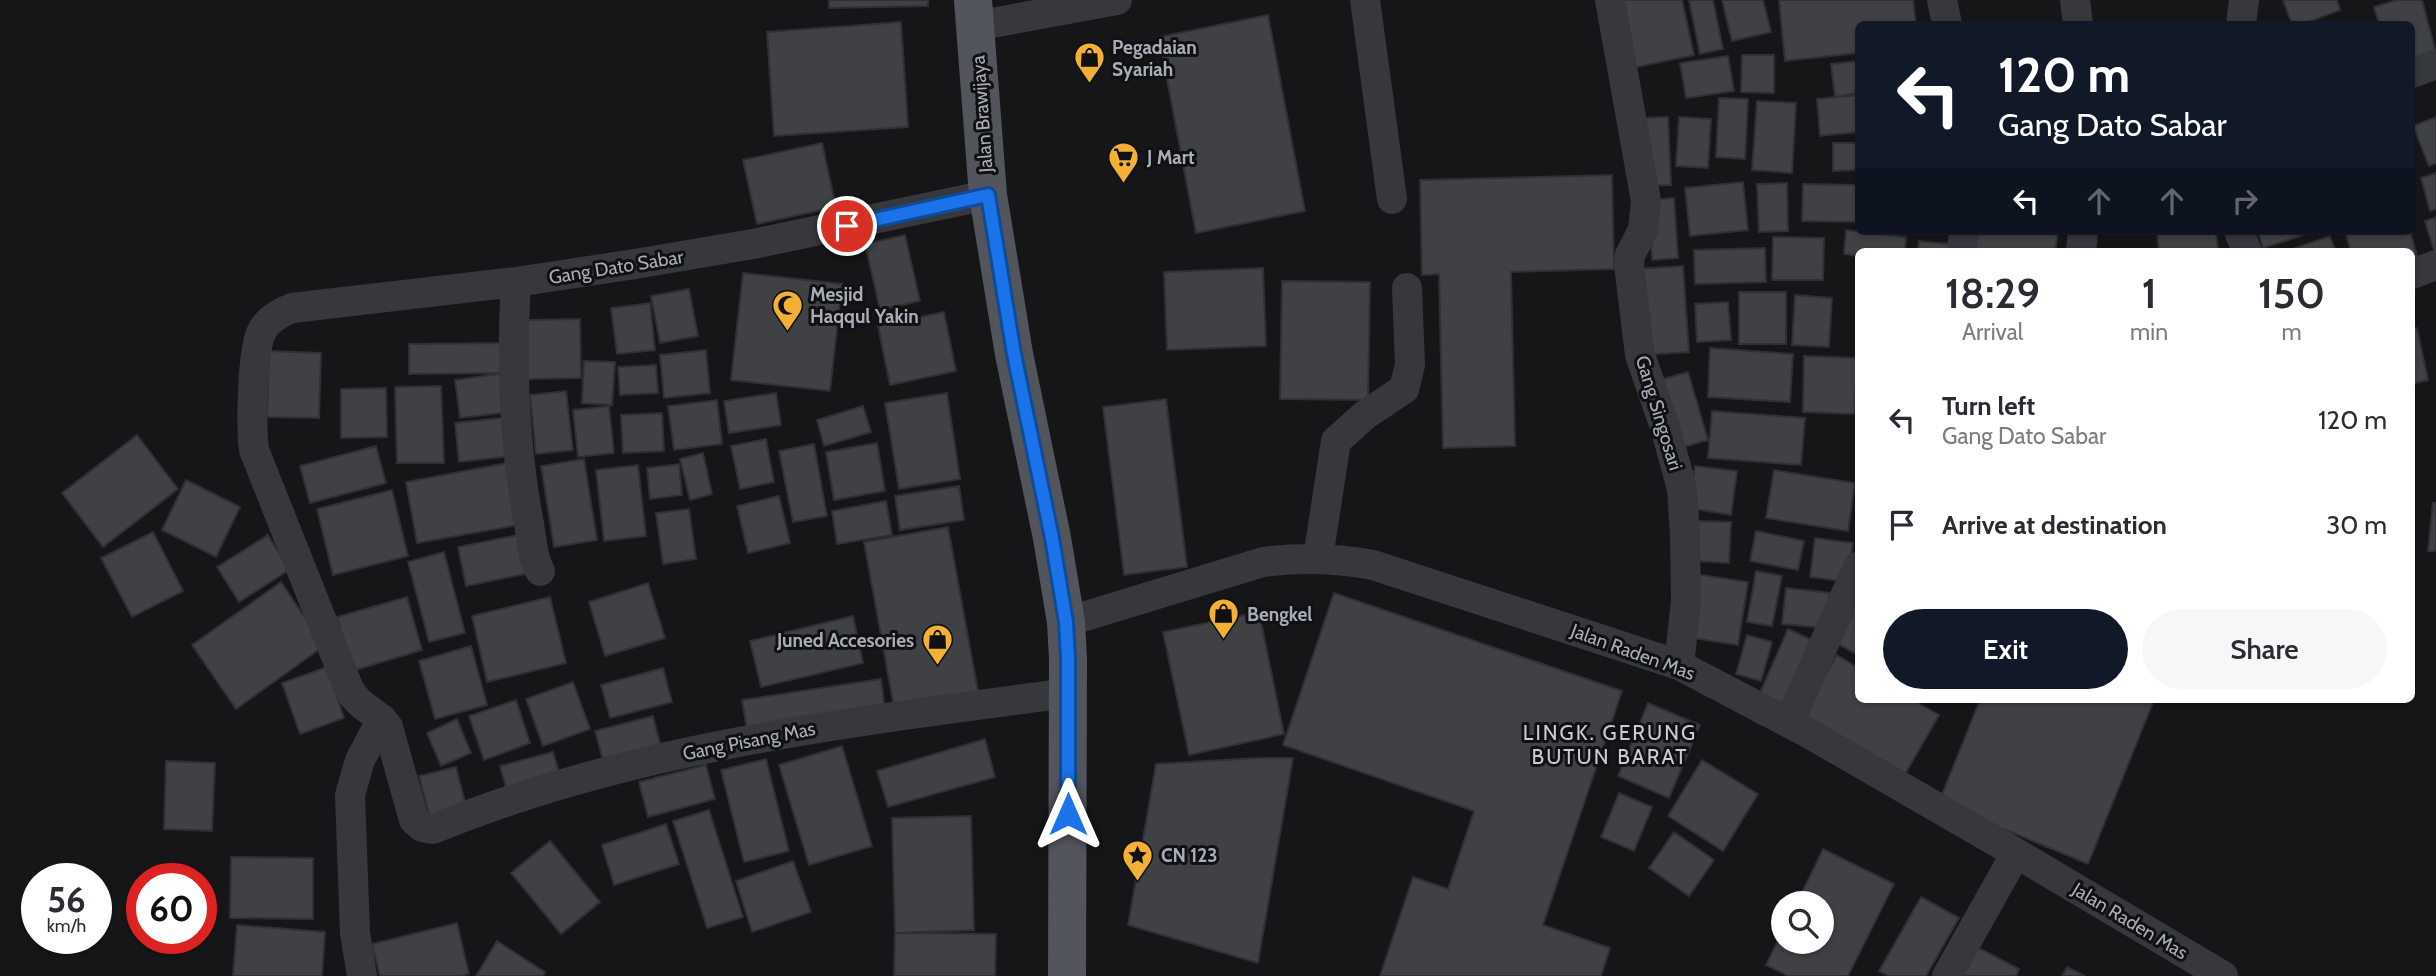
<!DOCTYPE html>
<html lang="en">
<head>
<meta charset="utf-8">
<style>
  :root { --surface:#fff; --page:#f7f7f7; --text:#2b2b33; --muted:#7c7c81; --accent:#111827 }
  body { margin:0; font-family:Cabin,sans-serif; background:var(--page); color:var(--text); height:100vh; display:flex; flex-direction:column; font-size:26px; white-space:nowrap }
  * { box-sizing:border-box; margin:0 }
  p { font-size:23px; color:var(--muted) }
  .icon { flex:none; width:38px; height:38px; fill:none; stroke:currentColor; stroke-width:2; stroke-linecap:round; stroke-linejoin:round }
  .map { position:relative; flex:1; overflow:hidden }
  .side { position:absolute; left:1855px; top:248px; width:560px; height:455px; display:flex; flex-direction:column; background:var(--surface); border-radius:10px; box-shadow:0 2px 5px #0004 }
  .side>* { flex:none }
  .top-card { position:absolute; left:1855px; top:21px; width:560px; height:214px; border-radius:10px; box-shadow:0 2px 5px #0004; background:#111827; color:#fff; overflow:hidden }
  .buttons { position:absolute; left:1771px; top:891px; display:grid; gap:14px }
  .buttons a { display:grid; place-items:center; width:63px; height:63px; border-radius:50%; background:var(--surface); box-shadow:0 2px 5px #0004; font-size:35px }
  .speed { position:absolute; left:21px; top:863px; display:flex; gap:14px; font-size:35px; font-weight:700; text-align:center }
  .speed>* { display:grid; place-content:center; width:91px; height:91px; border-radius:50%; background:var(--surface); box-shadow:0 2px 5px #0004; line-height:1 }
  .speed small { font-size:18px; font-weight:400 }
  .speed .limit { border:10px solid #d22; background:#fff; color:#111 }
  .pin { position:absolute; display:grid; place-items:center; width:60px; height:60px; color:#fff; margin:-30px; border:4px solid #fff; border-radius:50%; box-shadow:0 2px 7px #0007 }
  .me { position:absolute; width:77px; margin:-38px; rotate:0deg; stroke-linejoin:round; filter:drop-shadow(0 0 5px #0008) }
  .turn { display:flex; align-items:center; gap:24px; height:147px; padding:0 28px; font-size:32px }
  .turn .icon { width:91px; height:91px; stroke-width:2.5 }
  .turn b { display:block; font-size:49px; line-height:60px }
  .lanes { display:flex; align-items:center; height:66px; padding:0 28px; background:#0003; justify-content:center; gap:35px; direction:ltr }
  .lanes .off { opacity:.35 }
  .eta { display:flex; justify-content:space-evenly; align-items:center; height:119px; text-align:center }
  .eta b { font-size:42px; font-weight:600; line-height:49px }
  .cta { display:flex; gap:14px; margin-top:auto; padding:14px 28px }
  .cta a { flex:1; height:80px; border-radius:42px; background:var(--accent); color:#fff; font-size:28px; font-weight:600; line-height:80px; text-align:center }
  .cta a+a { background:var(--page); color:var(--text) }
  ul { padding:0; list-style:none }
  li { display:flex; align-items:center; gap:21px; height:105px; padding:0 28px }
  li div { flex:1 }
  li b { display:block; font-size:26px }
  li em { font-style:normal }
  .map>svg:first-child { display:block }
  .building { fill:#404145; stroke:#303034; stroke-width:2 }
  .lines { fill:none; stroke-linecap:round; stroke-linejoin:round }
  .minor { stroke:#37383d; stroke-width:30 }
  .primary { stroke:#53555c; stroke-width:38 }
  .route-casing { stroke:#114b97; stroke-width:18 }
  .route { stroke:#1a73e8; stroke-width:12 }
  .labels { text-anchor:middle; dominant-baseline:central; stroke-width:6; stroke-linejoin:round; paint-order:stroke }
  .poi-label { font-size:19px; font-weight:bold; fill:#a8adb8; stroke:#111113; text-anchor:start }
  .street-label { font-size:19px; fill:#a8adb8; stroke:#111113 }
  .neighbourhood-label { font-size:21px; letter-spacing:2px; fill:#c9ccd4; stroke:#111113 }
</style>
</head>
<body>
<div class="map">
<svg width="2436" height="976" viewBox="0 0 2436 976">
  <rect width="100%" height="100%" fill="#161618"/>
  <path class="building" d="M 829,0 L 928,0 L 928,6 L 829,8 Z
    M 1617,0 L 1682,0 L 1694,55 L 1632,68 Z
    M 1689,0 L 1713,0 L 1723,49 L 1700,54 Z
    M 1722,0 L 1763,0 L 1771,32 L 1732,41 Z
    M 1779,0 L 1913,0 L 1916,24 L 1858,24 L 1858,53 L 1785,61 Z
    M 2283,0 L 2337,0 L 2340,10 L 2303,24 L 2292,24 Z
    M 2397,0 L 2422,0 L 2436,53 L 2412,60 L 2412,24 L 2379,24 L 2374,7 Z
    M 1268,15 L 1305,211 L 1196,233 L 1159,37 Z
    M 901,22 L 908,127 L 774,136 L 767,32 Z
    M 1742,55 L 1774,55 L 1774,93 L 1741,92 Z
    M 1728,56 L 1734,91 L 1686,98 L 1680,63 Z
    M 1858,61 L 1858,93 L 1835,97 L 1831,64 Z
    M 1858,95 L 1858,132 L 1820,136 L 1817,99 Z
    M 1719,98 L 1748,99 L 1745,159 L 1716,157 Z
    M 1757,101 L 1796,103 L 1792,173 L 1752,170 Z
    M 1668,117 L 1671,185 L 1643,186 L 1641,118 Z
    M 1679,117 L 1711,119 L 1708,168 L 1676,166 Z
    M 2436,117 L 2436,163 L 2429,166 L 2413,126 Z
    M 822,143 L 836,207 L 757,224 L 743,160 Z
    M 1833,143 L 1858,143 L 1858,170 L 1833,171 Z
    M 2436,173 L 2436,209 L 2430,211 L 2421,178 Z
    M 1612,175 L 1614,269 L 1511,272 L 1515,446 L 1443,448 L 1439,274 L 1422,275 L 1420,180 Z
    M 1743,182 L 1748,230 L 1690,236 L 1685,188 Z
    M 1787,183 L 1788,231 L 1759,232 L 1757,184 Z
    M 1803,184 L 1858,185 L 1858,222 L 1802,221 Z
    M 1674,198 L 1678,258 L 1652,260 L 1649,200 Z
    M 2436,217 L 2436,257 L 2425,221 Z
    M 1846,230 L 1906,237 L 1905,252 L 1858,252 L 1858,256 L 1844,254 Z
    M 1971,231 L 2058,231 L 2055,252 L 1968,252 Z
    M 2157,231 L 2216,231 L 2218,252 L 2159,252 Z
    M 2258,231 L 2316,231 L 2263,248 Z
    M 2345,231 L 2410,231 L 2419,263 L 2412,266 L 2412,252 L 2351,252 Z
    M 905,235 L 920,301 L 880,310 L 865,244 Z
    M 2330,236 L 2336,252 L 2284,252 Z
    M 1773,237 L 1824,238 L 1823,280 L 1772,280 Z
    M 1919,241 L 1956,245 L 1956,252 L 1918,252 Z
    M 1765,248 L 1766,282 L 1695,284 L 1694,250 Z
    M 1683,266 L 1689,352 L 1642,355 L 1636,269 Z
    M 1263,268 L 1266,346 L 1167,350 L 1164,272 Z
    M 743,273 L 842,284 L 830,391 L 731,380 Z
    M 1282,281 L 1370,282 L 1368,400 L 1280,399 Z
    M 689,289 L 698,336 L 660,343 L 651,296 Z
    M 1739,292 L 1786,292 L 1786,344 L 1739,344 Z
    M 1795,295 L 1832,298 L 1829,347 L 1792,345 Z
    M 1728,302 L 1731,340 L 1697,342 L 1695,304 Z
    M 650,303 L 655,350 L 617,354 L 611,308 Z
    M 944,312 L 956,371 L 890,385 L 878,326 Z
    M 580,319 L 581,378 L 528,379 L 527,320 Z
    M 2417,328 L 2428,380 L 2412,384 L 2412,329 Z
    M 505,343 L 505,373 L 409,374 L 409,344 Z
    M 1710,348 L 1793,354 L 1790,402 L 1708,397 Z
    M 706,350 L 710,393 L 664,398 L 660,355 Z
    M 269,351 L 321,353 L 319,418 L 267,417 Z
    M 1804,356 L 1857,358 L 1855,414 L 1803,412 Z
    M 584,361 L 615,362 L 612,405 L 582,403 Z
    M 656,365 L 658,393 L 620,395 L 618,367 Z
    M 1688,372 L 1708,440 L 1676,449 L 1656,381 Z
    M 505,373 L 510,412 L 460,418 L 455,380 Z
    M 441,386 L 444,463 L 397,463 L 395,387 Z
    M 386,388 L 387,437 L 341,438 L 341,389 Z
    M 566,391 L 573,450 L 536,454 L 530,395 Z
    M 776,393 L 781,425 L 729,433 L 724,401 Z
    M 947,393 L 960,479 L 899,489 L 885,403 Z
    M 1166,399 L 1187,567 L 1124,575 L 1103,407 Z
    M 717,400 L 722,444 L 674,450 L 668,406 Z
    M 609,406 L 614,453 L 578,457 L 573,410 Z
    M 863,406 L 871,432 L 824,446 L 817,420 Z
    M 1712,411 L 1805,418 L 1801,465 L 1708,458 Z
    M 662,413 L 664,451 L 623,453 L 621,415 Z
    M 509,417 L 513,456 L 459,462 L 455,423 Z
    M 137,435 L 178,489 L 103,547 L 62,493 Z
    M 766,439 L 774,482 L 740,489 L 731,446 Z
    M 877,443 L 885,491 L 834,500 L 826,452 Z
    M 814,444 L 827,516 L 793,522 L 779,451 Z
    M 376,446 L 386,483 L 310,503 L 300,466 Z
    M 703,453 L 712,494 L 690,500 L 680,459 Z
    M 584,459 L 597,540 L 554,547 L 541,466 Z
    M 507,463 L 518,525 L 417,543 L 406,482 Z
    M 679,464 L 682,495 L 650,499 L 647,468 Z
    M 638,465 L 646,536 L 604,541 L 596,470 Z
    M 1695,466 L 1737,471 L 1731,515 L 1689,508 Z
    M 1774,470 L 1855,483 L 1848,531 L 1766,518 Z
    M 186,480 L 240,507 L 216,557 L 162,530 Z
    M 959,486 L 964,520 L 900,530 L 895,496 Z
    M 392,490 L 408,556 L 333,575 L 317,509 Z
    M 779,496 L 790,543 L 748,553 L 737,506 Z
    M 886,501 L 892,535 L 837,544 L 832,511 Z
    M 2433,503 L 2436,503 L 2436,551 L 2428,551 Z
    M 689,509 L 696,559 L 663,564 L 656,513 Z
    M 1695,521 L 1731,522 L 1729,563 L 1694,561 Z
    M 948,527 L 979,697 L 895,713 L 864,542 Z
    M 1756,531 L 1804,541 L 1798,570 L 1750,561 Z
    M 153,532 L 183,591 L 132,617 L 101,558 Z
    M 268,535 L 289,570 L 239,602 L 217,567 Z
    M 518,535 L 525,574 L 466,586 L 458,547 Z
    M 1815,538 L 1853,543 L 1848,582 L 1810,577 Z
    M 444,552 L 465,633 L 429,642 L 408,562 Z
    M 1756,571 L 1782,576 L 1772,626 L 1747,622 Z
    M 1695,574 L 1748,582 L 1738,645 L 1686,637 Z
    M 1858,581 L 1858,655 L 1827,638 Z
    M 281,582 L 324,646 L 236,709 L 192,645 Z
    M 648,583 L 665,638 L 605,656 L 589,602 Z
    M 1786,588 L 1830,593 L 1826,628 L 1782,624 Z
    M 1334,593 L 1622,691 L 1543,925 L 1610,948 L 1601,976 L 1380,976 L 1413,877 L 1448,889 L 1474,811 L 1283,745 Z
    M 407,597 L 422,650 L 352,671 L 337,617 Z
    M 550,597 L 566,663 L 487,682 L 472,616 Z
    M 1259,612 L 1284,734 L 1189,755 L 1163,632 Z
    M 853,616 L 863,663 L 761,687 L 750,641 Z
    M 1788,629 L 1821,644 L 1793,708 L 1760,693 Z
    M 1747,635 L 1772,642 L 1761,681 L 1736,674 Z
    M 471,646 L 487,705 L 435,719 L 419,661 Z
    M 1837,655 L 1858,668 L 1858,700 L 1913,700 L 1939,715 L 1904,776 L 1801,716 Z
    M 327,667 L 344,718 L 300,734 L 282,683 Z
    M 663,668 L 672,702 L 610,718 L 601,685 Z
    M 881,679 L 885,710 L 747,730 L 742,700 Z
    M 573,682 L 590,729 L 543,746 L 526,699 Z
    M 516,700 L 530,743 L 484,760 L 469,716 Z
    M 1980,700 L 2154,700 L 2088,864 L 1939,802 Z
    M 1648,703 L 1700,725 L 1669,798 L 1618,776 Z
    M 653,716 L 662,752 L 605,768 L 595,731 Z
    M 457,719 L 471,753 L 441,766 L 427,733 Z
    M 985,739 L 995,777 L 888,807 L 877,771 Z
    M 842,746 L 872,846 L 809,865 L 779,765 Z
    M 553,752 L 560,776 L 507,791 L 500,766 Z
    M 1258,758 L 1293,758 L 1258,963 L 1128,925 L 1156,764 Z
    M 766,759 L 789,851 L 744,862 L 721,770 Z
    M 1702,760 L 1758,794 L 1723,851 L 1668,816 Z
    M 166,761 L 215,763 L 212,831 L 164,829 Z
    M 706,765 L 715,799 L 648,817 L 639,782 Z
    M 456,767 L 468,814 L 431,823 L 419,776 Z
    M 1619,793 L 1652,807 L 1634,851 L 1601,837 Z
    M 709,810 L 743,917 L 707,928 L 673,821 Z
    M 971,816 L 974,930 L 895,933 L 892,818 Z
    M 666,824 L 679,864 L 614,885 L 602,845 Z
    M 1674,832 L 1714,860 L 1689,896 L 1649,868 Z
    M 550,841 L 600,902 L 561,934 L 511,873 Z
    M 1823,849 L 1894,884 L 1848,976 L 1788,976 L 1766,965 L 1783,930 L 1783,942 L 1822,942 L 1822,903 L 1797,903 Z
    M 231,857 L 313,858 L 313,919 L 230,918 Z
    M 793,861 L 811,912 L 752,932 L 736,881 Z
    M 1921,897 L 1959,918 L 1926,976 L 1888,976 L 1879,971 Z
    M 457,923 L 469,974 L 460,976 L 380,976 L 372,944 Z
    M 237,925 L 325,932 L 322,976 L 233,976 Z
    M 895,933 L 996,934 L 995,976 L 894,976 Z
    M 497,941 L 545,972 L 543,976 L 476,976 Z
    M 1973,945 L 2019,969 L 2016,976 L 1957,976 Z
    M 2067,967 L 2085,976 L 2062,976 Z"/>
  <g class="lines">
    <path class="minor" d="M 1365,0 L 1392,199
      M 1610,0 L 1646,201 L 1643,230 L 1630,255 L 1629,265 L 1640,355 L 1666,430 L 1682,489 L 1685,535 L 1686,601 L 1679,665
      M 1942,0 L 1947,24
      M 2075,0 L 2078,24
      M 2241,24 L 2244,0
      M 975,26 L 1117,0
      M 2412,73 L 2436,64
      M 988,195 L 753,244 L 635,264 L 516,282 L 292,308 C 280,313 268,319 262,331 C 252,349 251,428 254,450 L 349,689 C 360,709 377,711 388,727 L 414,820 L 422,827 L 433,829 C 635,746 853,722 1068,693
      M 2239,231 L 2247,252
      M 1962,252 L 1964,231
      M 2081,252 L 2083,231
      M 2412,274 L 2436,265
      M 516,282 C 511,362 514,445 529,524 C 532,539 532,558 540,571
      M 1318,558 L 1336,441 L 1365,415 L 1404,389 L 1410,365 L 1407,288
      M 1066,622 L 1263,562 C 1301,557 1336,558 1373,565 L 1679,665 L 1810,734 L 2016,853 L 2223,976
      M 1789,723 L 1858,567
      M 362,976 L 355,933 L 350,795 L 360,760 L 382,719
      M 1947,976 L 2016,853"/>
    <path class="primary" d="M 973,0 L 988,195 L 1014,354 L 1052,538 L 1066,622 L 1068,659 L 1067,976"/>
  </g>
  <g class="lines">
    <defs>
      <path id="route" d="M 847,226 L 988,195 L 1014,354 L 1052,538 L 1066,622 L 1068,659 L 1068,814"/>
    </defs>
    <use href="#route" class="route-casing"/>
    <use href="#route" class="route"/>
  </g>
  <defs>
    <symbol id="shop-pin" viewBox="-11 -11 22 30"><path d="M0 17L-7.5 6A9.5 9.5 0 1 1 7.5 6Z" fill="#f2b134" stroke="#111113"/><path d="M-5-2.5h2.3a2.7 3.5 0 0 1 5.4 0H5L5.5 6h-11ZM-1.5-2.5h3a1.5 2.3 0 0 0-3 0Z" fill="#111"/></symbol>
    <symbol id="supermarket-pin" viewBox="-11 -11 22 30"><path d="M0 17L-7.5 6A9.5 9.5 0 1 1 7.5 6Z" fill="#f2b134" stroke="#111113"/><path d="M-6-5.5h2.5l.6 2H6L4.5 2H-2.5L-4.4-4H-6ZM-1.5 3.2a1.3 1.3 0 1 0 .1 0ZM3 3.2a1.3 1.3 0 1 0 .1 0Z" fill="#111"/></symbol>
    <symbol id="mosque-pin" viewBox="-11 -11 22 30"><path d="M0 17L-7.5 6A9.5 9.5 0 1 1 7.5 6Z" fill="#f2b134" stroke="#111113"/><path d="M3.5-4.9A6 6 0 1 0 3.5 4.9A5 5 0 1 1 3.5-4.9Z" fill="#111"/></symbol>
    <symbol id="sight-pin" viewBox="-11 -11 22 30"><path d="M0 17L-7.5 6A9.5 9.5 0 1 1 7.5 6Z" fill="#f2b134" stroke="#111113"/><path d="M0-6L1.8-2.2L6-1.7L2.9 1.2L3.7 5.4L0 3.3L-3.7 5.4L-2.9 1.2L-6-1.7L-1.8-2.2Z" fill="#111"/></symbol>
  </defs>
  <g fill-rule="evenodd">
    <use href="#shop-pin" x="1072" y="40" width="35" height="47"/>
    <use href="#supermarket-pin" x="1106" y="140" width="35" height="47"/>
    <use href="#mosque-pin" x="770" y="288" width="35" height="47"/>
    <use href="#shop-pin" x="1206" y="596" width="35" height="47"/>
    <use href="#shop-pin" x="920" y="622" width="35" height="47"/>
    <use href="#sight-pin" x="1120" y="838" width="35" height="47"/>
  </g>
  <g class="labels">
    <g class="poi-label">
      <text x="1112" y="47">Pegadaian<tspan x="1112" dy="22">Syariah</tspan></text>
      <text x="1147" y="157">J Mart</text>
      <text x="810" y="294">Mesjid<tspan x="810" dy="22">Haqqul Yakin</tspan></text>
      <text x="1247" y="614">Bengkel</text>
      <text x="914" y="640" text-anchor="end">Juned Accesories</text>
      <text x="1161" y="855">CN 123</text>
    </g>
    <g class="street-label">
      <text transform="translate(982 114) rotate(-94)">Jalan Brawijaya</text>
      <text transform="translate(616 267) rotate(-9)">Gang Dato Sabar</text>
      <text transform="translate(1659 413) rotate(73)">Gang Singosari</text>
      <text transform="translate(1633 652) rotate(20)">Jalan Raden Mas</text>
      <text transform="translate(749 741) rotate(-11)">Gang Pisang Mas</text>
      <text transform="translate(2130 921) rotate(31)">Jalan Raden Mas</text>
    </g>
    <g class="neighbourhood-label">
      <text x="1610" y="732">LINGK. GERUNG<tspan x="1610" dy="24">BUTUN BARAT</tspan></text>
    </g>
  </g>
</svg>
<div class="buttons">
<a><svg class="icon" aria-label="search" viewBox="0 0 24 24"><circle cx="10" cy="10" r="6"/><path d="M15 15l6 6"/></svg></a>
</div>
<div class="speed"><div>56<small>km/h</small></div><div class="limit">60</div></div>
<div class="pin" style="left:847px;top:226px;background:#d93025"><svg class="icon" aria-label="arrive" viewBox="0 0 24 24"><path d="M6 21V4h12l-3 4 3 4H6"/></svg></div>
<svg class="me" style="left:1068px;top:814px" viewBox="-20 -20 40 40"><path d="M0-17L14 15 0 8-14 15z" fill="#1a73e8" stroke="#fff" stroke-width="4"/></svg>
<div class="top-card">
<div class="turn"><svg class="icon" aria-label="left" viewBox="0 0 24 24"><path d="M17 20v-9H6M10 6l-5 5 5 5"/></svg><div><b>120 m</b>Gang Dato Sabar</div></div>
<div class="lanes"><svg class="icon" aria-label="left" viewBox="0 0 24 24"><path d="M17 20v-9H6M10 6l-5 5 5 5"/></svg><svg class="icon off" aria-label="ahead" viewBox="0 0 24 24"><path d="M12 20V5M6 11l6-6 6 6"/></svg><svg class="icon off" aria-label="ahead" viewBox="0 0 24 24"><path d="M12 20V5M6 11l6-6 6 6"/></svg><svg class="icon off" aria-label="right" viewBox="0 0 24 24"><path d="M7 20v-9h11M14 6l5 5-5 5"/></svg></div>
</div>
<section class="side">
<div class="eta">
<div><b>18:29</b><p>Arrival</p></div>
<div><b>1</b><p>min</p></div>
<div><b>150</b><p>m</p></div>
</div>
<ul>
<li><svg class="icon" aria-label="left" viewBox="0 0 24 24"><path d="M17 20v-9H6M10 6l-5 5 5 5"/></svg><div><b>Turn left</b><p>Gang Dato Sabar</p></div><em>120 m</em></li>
<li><svg class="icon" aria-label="arrive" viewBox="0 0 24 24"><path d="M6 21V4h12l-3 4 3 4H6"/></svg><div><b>Arrive at destination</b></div><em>30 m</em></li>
</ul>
<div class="cta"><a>Exit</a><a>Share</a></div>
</section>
</div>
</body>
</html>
